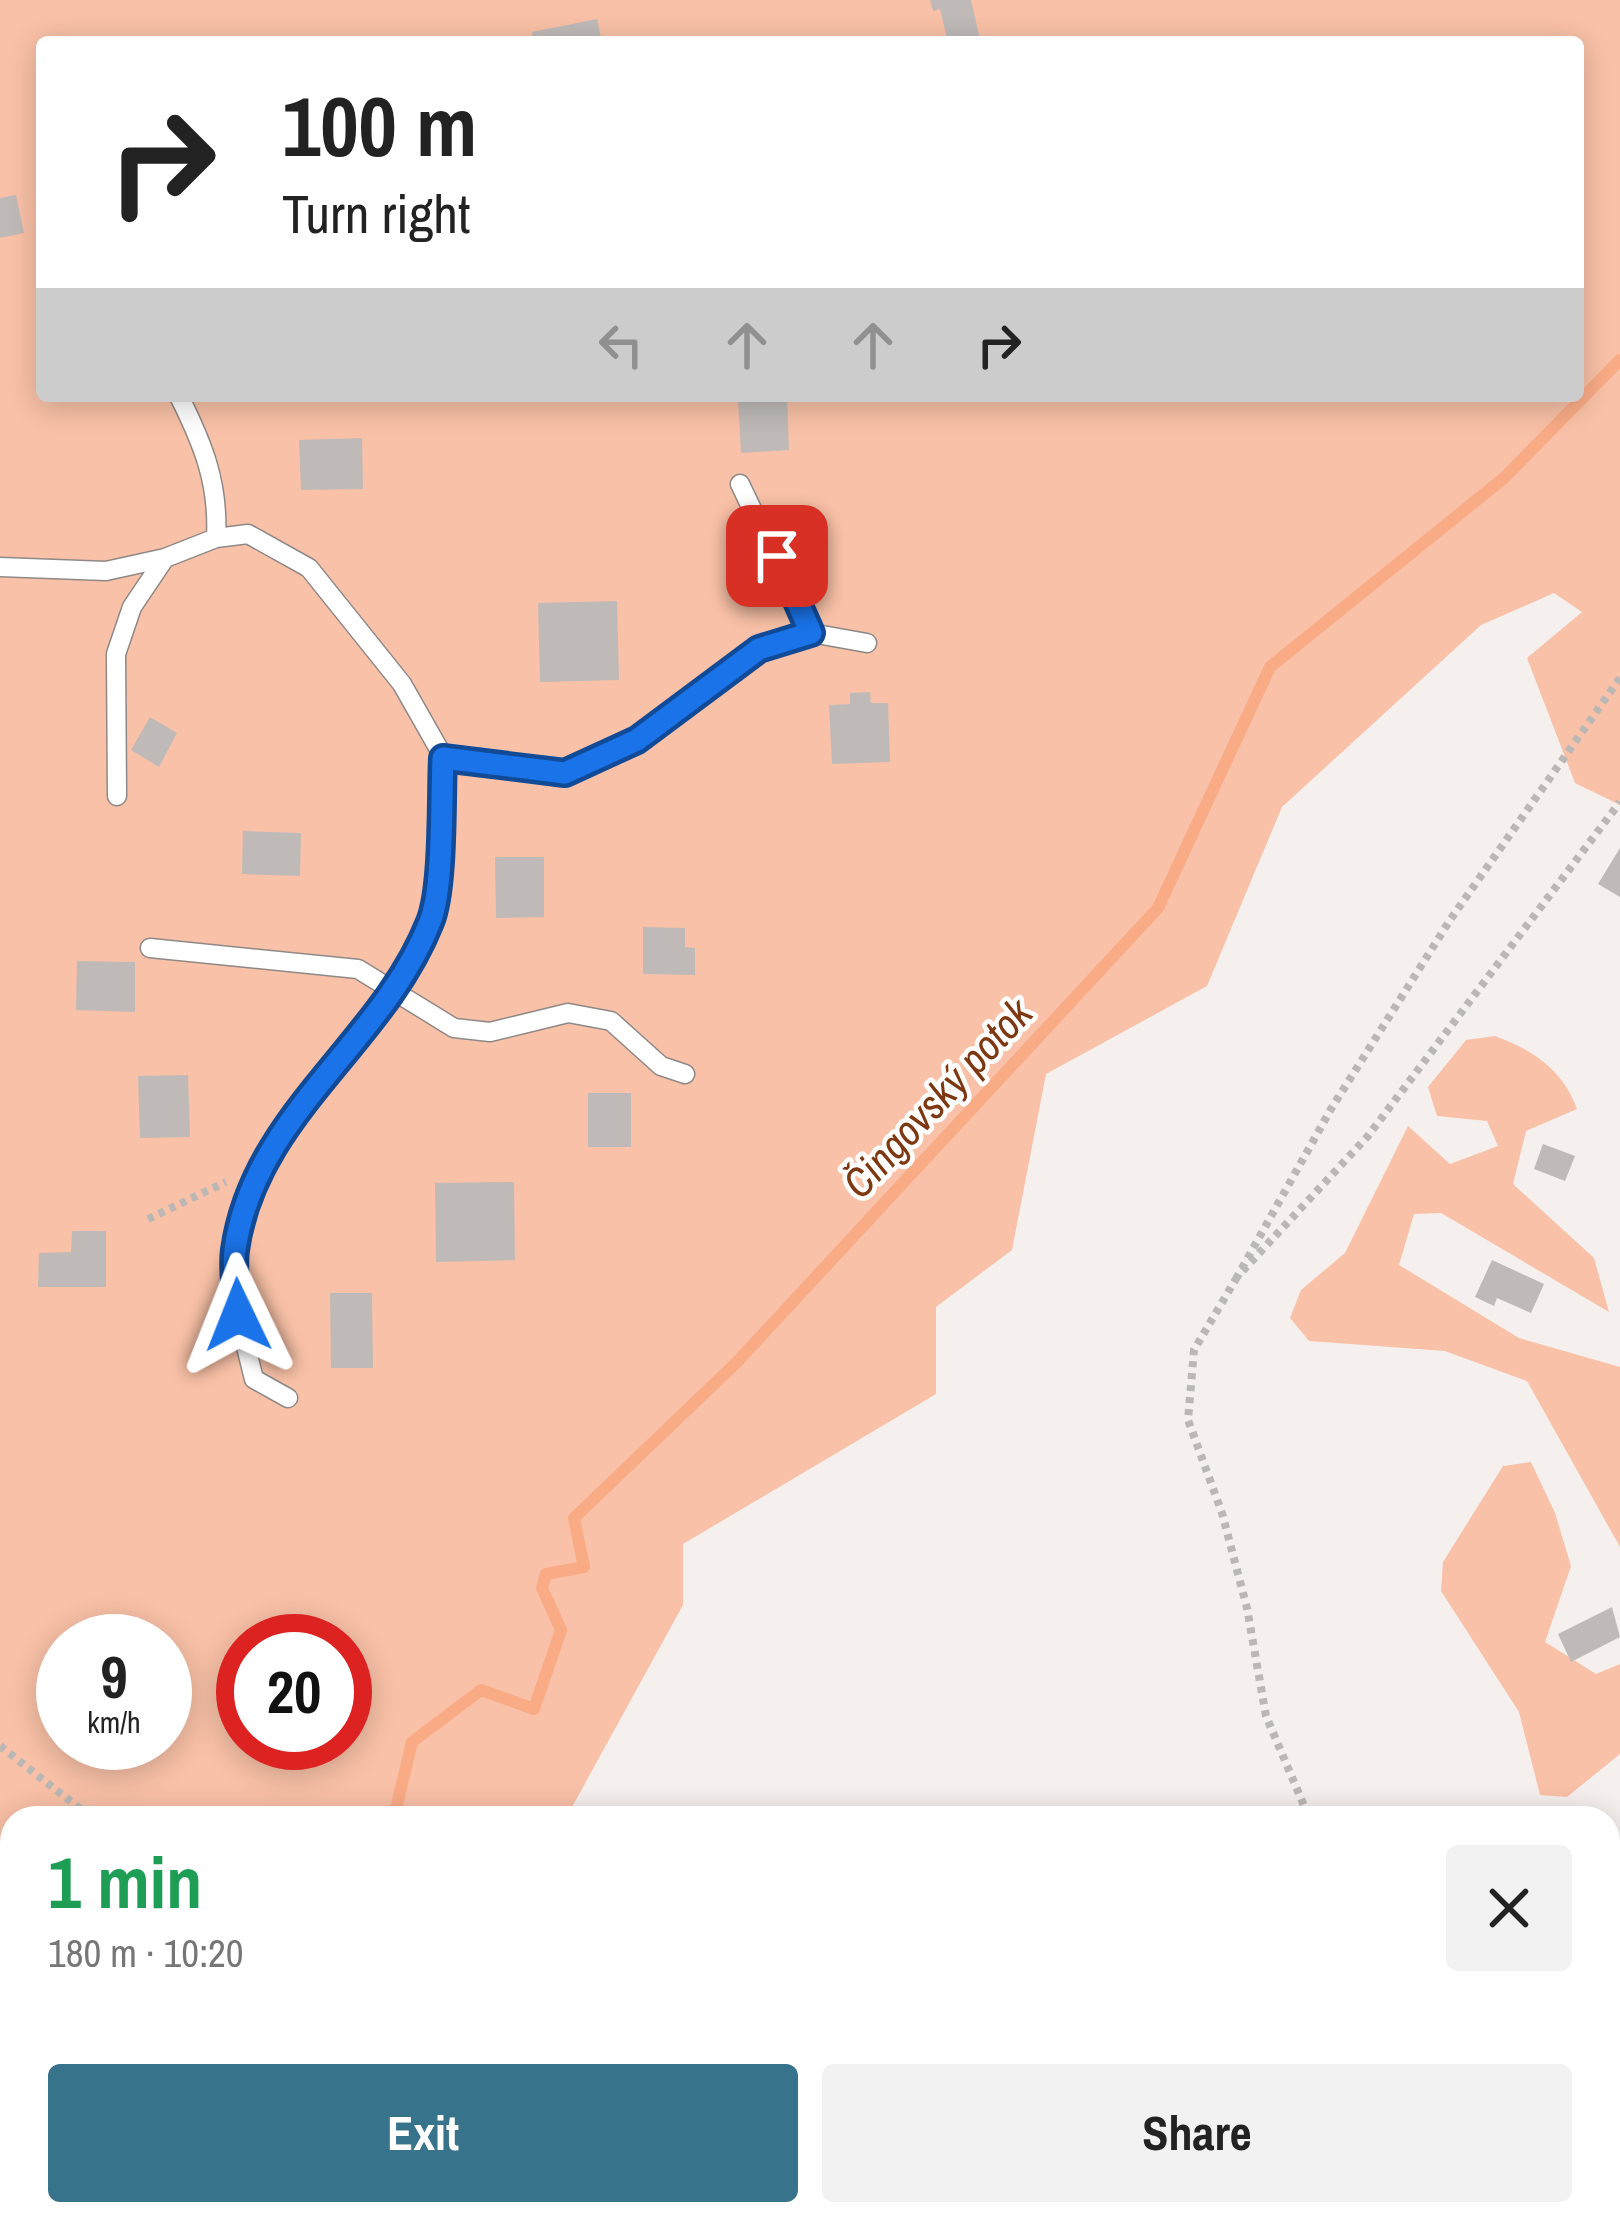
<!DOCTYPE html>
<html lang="en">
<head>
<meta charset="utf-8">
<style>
  :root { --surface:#fff; --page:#f2f2f2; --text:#222; --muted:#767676; --accent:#37738a }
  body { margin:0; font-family:"Archivo Narrow",sans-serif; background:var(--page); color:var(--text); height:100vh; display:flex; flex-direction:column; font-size:45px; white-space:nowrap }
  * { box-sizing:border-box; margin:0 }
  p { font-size:39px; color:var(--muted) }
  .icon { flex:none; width:66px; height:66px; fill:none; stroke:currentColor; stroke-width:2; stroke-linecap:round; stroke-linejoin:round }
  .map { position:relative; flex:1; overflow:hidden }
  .side { position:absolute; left:0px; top:1806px; width:1620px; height:420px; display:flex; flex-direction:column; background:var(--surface); border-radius:36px 36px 0 0; box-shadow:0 6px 30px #0003 }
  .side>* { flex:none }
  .hud { position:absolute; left:36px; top:36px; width:1548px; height:366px; border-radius:12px; box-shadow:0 6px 30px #0003; background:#fff; color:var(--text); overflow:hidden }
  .speed { position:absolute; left:36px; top:1614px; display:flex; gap:24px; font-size:60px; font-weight:700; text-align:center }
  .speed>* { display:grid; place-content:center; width:156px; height:156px; border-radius:50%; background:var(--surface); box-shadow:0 6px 30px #0003; line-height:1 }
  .speed small { font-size:30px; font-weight:400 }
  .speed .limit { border:18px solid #d22; background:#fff; color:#111 }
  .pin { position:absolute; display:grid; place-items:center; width:102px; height:102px; color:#fff; margin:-51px; border-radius:24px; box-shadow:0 6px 18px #0006 }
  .me { position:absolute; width:132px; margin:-66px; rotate:358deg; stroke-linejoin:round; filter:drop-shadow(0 0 9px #0008) }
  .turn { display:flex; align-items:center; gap:42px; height:252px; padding:0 48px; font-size:54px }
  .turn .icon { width:156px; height:156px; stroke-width:2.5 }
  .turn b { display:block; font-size:84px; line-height:102px }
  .lanes { display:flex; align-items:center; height:114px; padding:0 48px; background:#0003; justify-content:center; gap:60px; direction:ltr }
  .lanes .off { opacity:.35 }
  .round { display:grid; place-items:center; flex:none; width:126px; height:126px; border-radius:12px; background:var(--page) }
  .head { display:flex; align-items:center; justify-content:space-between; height:204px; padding:0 48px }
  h1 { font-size:72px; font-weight:700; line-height:90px; color:#1e9e55 }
  .primary-button { display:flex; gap:24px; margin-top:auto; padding:24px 48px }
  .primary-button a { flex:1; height:138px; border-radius:12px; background:var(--accent); color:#fff; font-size:48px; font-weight:700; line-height:138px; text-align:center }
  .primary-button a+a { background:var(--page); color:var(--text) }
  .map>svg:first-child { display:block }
  .green { fill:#f9c1a7; fill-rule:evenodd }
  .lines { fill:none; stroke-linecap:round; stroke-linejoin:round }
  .stream { stroke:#f9ab86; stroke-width:12 }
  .building { fill:#bfbab8 }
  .service-casing { stroke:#8e8987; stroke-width:21 }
  .path { stroke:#bbb7b5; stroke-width:8; stroke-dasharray:6 6; stroke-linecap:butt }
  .service { stroke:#fff; stroke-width:18 }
  .route-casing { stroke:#114b97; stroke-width:30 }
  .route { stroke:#1a73e8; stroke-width:21 }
  .labels { text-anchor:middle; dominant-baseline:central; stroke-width:9; stroke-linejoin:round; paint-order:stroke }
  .water-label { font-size:42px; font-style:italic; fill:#7d3811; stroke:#fffefd }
</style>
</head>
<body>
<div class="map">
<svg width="1620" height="2226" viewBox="0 0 1620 2226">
  <rect width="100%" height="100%" fill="#f5f0ed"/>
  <path class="green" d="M 0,0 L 1620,0 L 1620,805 L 1575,783 L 1527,658 L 1582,612 L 1554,593 L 1481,625 L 1282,807 L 1207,986 L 1046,1074 L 1012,1250 L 936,1307 L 936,1394 L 683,1544 L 683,1605 L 566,1818 L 12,1818 L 12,2214 L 343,2214 L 333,2226 L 0,2226 ZM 42,42 L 1578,42 L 1578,396 L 42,396 ZM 63,1641 L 165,1641 L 165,1743 L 63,1743 ZM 243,1641 L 345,1641 L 345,1743 L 243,1743 Z
    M 1495,1036 C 1533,1050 1563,1070 1577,1109 L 1526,1131 L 1513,1184 L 1594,1258 L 1609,1312 L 1441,1213 L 1414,1214 L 1399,1265 L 1519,1338 L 1620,1367 L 1620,1547 L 1527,1381 L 1445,1351 L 1309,1341 L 1290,1318 L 1301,1290 L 1345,1253 L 1408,1126 L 1450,1164 L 1498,1146 L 1487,1121 L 1437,1116 L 1428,1087 L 1466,1040 Z
    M 1531,1462 L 1555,1513 L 1571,1566 L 1545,1642 L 1596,1674 L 1620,1664 L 1620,1754 L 1567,1797 L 1540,1795 L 1519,1712 L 1441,1591 L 1443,1562 L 1503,1466 Z"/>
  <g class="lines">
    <path class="stream" d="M 376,1818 L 396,1809 L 412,1742 L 481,1690 L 534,1709 L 561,1630 L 542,1588 L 546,1574 L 584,1567 L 574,1518 L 736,1363 L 1158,908 L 1270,667 L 1504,478 L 1620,360
      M 128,2226 L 133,2214"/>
  </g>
  <path class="building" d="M 930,0 L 971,0 L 980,39 L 948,42 L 940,9 L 933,11 Z
    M 597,19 L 602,42 L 533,42 L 532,32 Z
    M 16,195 L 24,233 L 0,238 L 0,198 Z
    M 776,396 L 787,396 L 789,450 L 741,453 L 738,398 Z
    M 362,438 L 363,489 L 301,490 L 299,440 Z
    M 617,601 L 619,680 L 540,682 L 538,603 Z
    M 870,692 L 871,703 L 888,703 L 890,762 L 832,764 L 829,705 L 850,704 L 850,693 Z
    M 150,717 L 177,733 L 159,767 L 131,750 Z
    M 243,831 L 301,833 L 300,876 L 242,874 Z
    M 1620,848 L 1620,897 L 1598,884 Z
    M 495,857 L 544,857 L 544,917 L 496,918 Z
    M 643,927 L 685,928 L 685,947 L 695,948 L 695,975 L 643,974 Z
    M 77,961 L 135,962 L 135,1012 L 76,1010 Z
    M 188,1075 L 190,1137 L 140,1138 L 138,1076 Z
    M 588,1093 L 631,1093 L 631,1147 L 588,1147 Z
    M 1543,1144 L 1575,1156 L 1565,1181 L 1534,1169 Z
    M 514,1182 L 515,1260 L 436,1262 L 435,1183 Z
    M 72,1231 L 106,1231 L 106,1287 L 38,1287 L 39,1253 L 71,1252 Z
    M 1492,1260 L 1544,1284 L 1531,1313 L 1497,1298 L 1494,1306 L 1475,1297 Z
    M 330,1293 L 372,1293 L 373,1368 L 331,1368 Z
    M 1612,1607 L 1620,1637 L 1571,1662 L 1558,1634 Z"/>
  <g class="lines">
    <defs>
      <path id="service" d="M 179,396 C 203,444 219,483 216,538
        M 740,484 L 811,633
        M 0,567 L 106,571 L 165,558
        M 444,758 L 565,773 L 637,740 L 759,649 L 811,633 L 867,643
        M 117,796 L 116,654 L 132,607 L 165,558 L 216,538 L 248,534 L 309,568 L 402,684 L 444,758 L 433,917 L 397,992 L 288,1118 L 259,1166 L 235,1251 L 238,1315 L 254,1379 L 288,1398
        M 150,948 L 358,969 L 454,1028 L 490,1032 L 568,1013 L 611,1021 L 661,1066 L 685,1074"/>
    </defs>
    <use href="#service" class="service-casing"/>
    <path class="path" d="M 1620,678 L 1450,920 L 1331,1109 L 1237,1277 L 1368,1136 L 1620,802
      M 148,1219 L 226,1182
      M 1237,1277 L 1194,1350 L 1188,1420 L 1222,1513 L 1247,1608 L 1266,1716 L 1305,1808 L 1316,1818
      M 0,1746 L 92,1818
      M 1608,1883 L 1620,1877
      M 1608,1950 L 1620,1957"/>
    <use href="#service" class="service"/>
  </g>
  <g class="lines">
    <defs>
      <path id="route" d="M 238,1315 C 237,1294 232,1270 235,1250 C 254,1114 382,1044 430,922 C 444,888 441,798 443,758 L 565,773 L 637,740 L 759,649 L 811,633 L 777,556"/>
    </defs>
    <use href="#route" class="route-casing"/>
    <use href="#route" class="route"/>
  </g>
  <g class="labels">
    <g class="water-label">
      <text transform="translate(937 1098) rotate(-47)">Čingovský potok</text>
    </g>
  </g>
</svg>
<div class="speed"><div>9<small>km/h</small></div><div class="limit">20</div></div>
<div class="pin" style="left:777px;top:556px;background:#d93025"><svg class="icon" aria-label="arrive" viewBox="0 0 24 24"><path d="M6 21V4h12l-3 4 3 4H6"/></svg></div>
<svg class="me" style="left:238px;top:1315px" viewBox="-20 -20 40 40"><path d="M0-17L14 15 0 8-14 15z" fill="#1a73e8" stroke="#fff" stroke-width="4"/></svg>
<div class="hud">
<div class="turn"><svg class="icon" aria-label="right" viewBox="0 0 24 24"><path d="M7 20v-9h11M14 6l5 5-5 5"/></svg><div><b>100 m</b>Turn right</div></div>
<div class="lanes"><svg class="icon off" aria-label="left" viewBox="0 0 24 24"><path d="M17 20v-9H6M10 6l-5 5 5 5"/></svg><svg class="icon off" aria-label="ahead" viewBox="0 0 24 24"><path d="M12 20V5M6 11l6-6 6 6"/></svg><svg class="icon off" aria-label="ahead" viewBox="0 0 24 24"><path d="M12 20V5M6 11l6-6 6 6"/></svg><svg class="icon" aria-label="right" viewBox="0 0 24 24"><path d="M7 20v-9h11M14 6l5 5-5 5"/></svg></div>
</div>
<section class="side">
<div class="head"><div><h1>1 min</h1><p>180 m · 10:20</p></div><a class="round"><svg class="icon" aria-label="close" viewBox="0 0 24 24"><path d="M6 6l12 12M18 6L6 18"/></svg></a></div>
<div class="primary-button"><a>Exit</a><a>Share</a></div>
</section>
</div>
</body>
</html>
